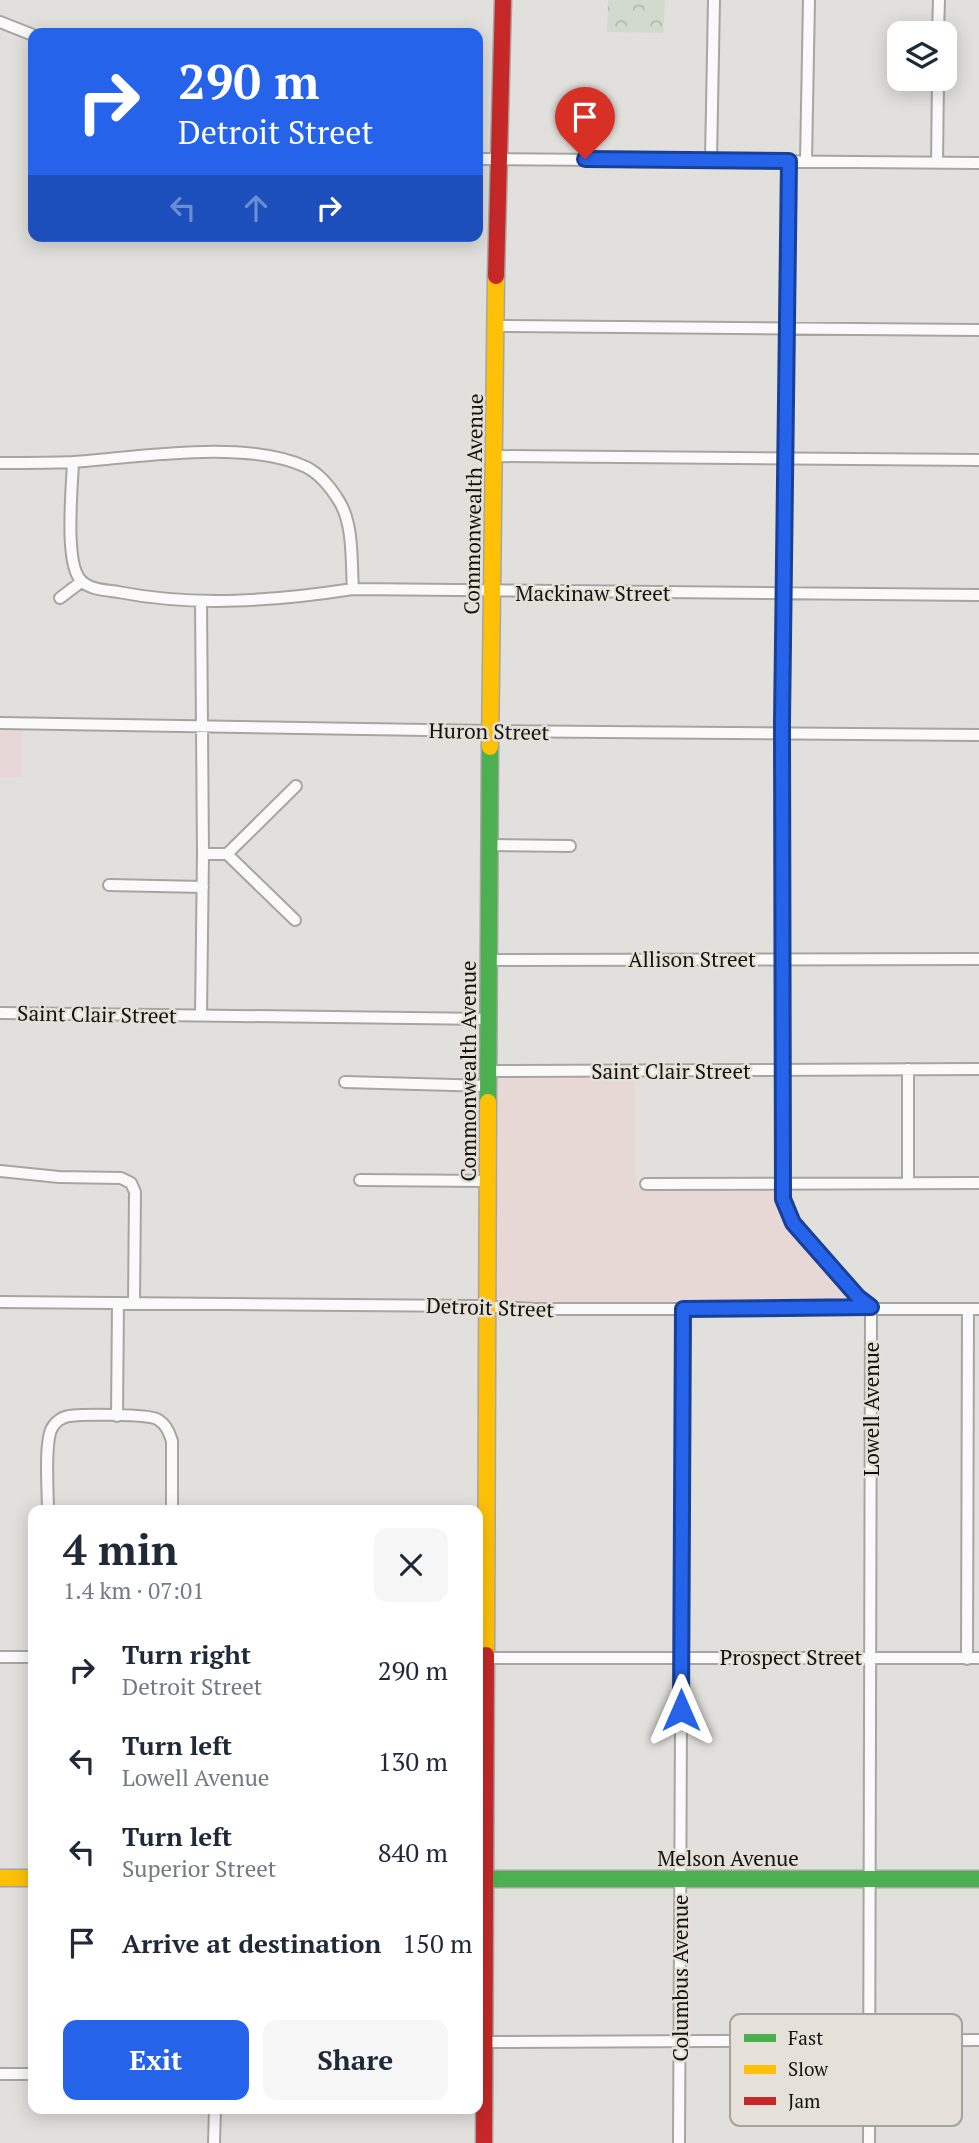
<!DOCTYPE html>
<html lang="en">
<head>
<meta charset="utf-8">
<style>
  :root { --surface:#fff; --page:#f6f6f7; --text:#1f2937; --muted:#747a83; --accent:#2563eb }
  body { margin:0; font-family:"PT Serif",serif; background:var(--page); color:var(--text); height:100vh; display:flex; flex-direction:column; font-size:26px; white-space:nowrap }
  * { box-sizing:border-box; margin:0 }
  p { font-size:23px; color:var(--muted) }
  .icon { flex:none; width:38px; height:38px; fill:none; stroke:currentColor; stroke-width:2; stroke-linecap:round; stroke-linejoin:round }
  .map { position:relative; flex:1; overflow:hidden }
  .side { position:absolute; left:28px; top:1505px; width:455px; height:609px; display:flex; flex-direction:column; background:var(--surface); border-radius:14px; box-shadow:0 4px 18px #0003 }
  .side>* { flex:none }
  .guide { position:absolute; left:28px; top:28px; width:455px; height:214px; border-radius:14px; box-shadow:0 4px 18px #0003; background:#2563eb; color:#fff; overflow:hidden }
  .tools { position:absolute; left:887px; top:21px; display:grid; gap:14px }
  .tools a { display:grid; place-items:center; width:70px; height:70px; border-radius:14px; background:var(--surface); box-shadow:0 4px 18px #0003; font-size:35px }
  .pin { position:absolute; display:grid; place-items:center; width:60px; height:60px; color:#fff; margin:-72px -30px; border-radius:50% 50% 50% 0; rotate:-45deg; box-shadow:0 0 7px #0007 }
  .pin .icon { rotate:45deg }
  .me { position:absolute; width:77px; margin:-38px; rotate:0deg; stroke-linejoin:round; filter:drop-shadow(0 0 5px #0008) }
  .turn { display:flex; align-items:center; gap:24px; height:147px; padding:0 35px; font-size:32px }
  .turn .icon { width:91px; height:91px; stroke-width:2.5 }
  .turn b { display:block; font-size:49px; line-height:60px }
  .lanes { display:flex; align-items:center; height:66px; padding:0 35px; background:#0003; justify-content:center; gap:35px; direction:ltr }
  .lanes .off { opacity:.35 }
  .round { display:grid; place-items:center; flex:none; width:74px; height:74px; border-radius:14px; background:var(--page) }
  .head { display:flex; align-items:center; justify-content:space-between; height:119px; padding:0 35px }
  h1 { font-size:42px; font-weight:700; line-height:52px }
  .primary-button { display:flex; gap:14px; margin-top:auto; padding:14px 35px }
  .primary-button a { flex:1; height:80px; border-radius:14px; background:var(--accent); color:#fff; font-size:28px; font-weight:700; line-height:80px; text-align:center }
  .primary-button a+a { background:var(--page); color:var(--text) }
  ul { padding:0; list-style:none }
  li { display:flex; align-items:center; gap:21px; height:91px; padding:0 35px }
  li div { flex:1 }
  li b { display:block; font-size:26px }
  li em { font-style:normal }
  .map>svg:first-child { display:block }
  .industrial { fill:#e7d7d6 }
  .education { fill:#e7d7d5 }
  .forest { fill:url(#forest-crowns) }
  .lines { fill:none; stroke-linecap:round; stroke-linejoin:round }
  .street-casing { stroke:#a7a5a2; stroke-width:14 }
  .fast-casing { stroke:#a7a5a2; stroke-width:19 }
  .slow-casing { stroke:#a7a5a2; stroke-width:19 }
  .jam-casing { stroke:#a7a5a2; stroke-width:19 }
  .street { stroke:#fbfafa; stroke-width:10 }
  .fast { stroke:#4caf50; stroke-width:16 }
  .slow { stroke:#ffc107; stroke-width:16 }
  .jam { stroke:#c62828; stroke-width:16 }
  .route-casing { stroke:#184099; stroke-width:18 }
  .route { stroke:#2563eb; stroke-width:12 }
  .labels { text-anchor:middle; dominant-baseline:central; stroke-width:5; stroke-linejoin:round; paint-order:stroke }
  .street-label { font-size:21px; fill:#13120f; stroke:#e5e1d9 }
  .key { fill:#e5e1d9; stroke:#a6a39c; stroke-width:2 }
  .key-label { font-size:19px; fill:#13120f }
</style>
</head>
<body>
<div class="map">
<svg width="979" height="2143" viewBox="0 0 979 2143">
  <defs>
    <pattern id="forest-crowns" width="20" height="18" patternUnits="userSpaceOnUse" patternTransform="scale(1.75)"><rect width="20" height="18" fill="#d1dacd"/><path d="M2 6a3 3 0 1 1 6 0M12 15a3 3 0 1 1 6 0" fill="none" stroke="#b3baaf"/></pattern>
  </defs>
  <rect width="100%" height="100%" fill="#e2e0dc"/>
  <path class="industrial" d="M 0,728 L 22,728 L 22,777 L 0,777 Z"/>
  <path class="education" d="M 635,1078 L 635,1189 L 779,1187 L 780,1207 L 786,1219 L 859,1303 L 497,1304 L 498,1079 Z"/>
  <path class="forest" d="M 608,0 L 665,0 L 663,33 L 607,32 Z"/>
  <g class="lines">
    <defs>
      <path id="street" d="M 0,22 L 33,35
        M 938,33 L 939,0
        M 478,159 L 979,163
        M 711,160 L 714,0
        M 789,161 L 782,722 L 783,1184 C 783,1194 784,1202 787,1211 C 796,1232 853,1293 871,1307 L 869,2143
        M 806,161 L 809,0
        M 937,163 L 938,79
        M 496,326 L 979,330
        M 494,456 L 979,460
        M 73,462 C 72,488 65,558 79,578 C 87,590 106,590 118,592 C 196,607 275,601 353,589 L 979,595
        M 0,463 C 25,463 50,463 74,462 C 140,457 245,439 306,467 C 320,474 331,488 339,501 C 354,525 351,562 353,589
        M 60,598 L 81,582
        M 201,601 L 203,854 L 201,1015
        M 0,723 L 490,731 L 979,735
        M 490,845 L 570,846
        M 203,854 L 227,854 L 295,920
        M 227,854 L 296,786
        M 109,885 L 203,887
        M 490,960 L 979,959
        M 0,1013 L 489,1019
        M 489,1071 L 979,1069
        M 345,1082 L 489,1086
        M 0,1171 L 59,1177 L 121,1178 L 131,1183 L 135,1192 L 134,1303
        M 360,1180 L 489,1181
        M 908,1182 L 908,1069
        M 646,1184 L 979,1183
        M 0,1302 L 476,1306 L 535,1309 L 979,1309
        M 117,1416 L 118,1303
        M 48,1510 C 48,1492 44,1442 52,1428 C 55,1422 62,1417 69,1416 C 83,1414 146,1414 157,1419 C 166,1424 169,1432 172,1441 L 172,1510
        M 0,1657 L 33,1657
        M 478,1658 L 979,1658
        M 967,1659 L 968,1309
        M 485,2042 L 979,2040
        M 0,2074 L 33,2074
        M 214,2143 L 215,2109
        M 679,2143 L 683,1309"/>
      <path id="fast" d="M 488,1102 L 490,747
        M 478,1879 L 979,1879"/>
      <path id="slow" d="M 490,747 L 496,276
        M 486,1655 L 488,1102
        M 0,1878 L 33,1878"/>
      <path id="jam" d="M 496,276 L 503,0
        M 484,2143 L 486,1655"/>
    </defs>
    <use href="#street" class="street-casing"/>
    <use href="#fast" class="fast-casing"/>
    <use href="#slow" class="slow-casing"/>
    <use href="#jam" class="jam-casing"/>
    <use href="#street" class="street"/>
    <use href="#fast" class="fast"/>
    <use href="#slow" class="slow"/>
    <use href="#jam" class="jam"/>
  </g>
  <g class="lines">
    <defs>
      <path id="route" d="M 585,159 L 789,161 L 782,722 L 783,1199 L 793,1223 L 858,1297 L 871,1307 L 683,1309 L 681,1710"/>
    </defs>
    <use href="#route" class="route-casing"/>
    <use href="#route" class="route"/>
  </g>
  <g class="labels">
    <g class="street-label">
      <text transform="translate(473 504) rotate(-89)">Commonwealth Avenue</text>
      <text x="593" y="593">Mackinaw Street</text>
      <text transform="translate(489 731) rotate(1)">Huron Street</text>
      <text x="692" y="959">Allison Street</text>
      <text transform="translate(97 1014) rotate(1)">Saint Clair Street</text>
      <text transform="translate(468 1071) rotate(-90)">Commonwealth Avenue</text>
      <text x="671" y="1071">Saint Clair Street</text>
      <text transform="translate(490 1307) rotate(2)">Detroit Street</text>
      <text transform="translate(871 1409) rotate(-90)">Lowell Avenue</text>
      <text x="791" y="1657">Prospect Street</text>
      <text x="728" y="1858">Melson Avenue</text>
      <text transform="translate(680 1978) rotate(-90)">Columbus Avenue</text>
    </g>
  </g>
  <rect x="730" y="2014" width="232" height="112" rx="10" class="key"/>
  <rect x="744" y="2034" width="32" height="8" fill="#4caf50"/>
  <rect x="744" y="2065" width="32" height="9" fill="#ffc107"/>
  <rect x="744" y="2097" width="32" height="8" fill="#c62828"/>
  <g class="key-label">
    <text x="788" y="2045">Fast</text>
    <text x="788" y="2076">Slow</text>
    <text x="788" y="2108">Jam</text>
  </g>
</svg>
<div class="tools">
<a><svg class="icon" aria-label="layers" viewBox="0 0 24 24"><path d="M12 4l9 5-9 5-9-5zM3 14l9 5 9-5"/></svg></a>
</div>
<div class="pin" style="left:585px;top:159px;background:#d93025"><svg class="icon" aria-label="arrive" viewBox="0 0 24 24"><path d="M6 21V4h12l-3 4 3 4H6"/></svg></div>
<svg class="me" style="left:681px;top:1710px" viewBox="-20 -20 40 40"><path d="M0-17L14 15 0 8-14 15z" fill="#2563eb" stroke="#fff" stroke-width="4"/></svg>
<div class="guide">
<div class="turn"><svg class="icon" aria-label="right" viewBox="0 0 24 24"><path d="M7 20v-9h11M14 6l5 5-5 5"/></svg><div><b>290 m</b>Detroit Street</div></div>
<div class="lanes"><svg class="icon off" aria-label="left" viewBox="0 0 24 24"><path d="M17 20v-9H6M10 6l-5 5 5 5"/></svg><svg class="icon off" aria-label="ahead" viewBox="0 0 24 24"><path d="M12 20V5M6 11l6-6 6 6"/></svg><svg class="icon" aria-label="right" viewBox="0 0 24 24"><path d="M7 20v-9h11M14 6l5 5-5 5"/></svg></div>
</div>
<section class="side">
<div class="head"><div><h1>4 min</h1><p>1.4 km · 07:01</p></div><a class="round"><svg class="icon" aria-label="close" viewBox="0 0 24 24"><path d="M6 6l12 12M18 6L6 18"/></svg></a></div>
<ul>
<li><svg class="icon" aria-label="right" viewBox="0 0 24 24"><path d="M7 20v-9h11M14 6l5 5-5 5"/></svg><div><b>Turn right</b><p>Detroit Street</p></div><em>290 m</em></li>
<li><svg class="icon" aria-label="left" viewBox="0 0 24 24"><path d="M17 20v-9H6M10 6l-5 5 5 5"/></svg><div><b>Turn left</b><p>Lowell Avenue</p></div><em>130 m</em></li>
<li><svg class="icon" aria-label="left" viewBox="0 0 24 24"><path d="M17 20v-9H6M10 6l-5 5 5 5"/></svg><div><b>Turn left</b><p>Superior Street</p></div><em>840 m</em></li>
<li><svg class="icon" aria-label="arrive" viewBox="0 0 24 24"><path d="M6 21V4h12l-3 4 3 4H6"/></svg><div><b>Arrive at destination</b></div><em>150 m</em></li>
</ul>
<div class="primary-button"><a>Exit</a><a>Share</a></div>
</section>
</div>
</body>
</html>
